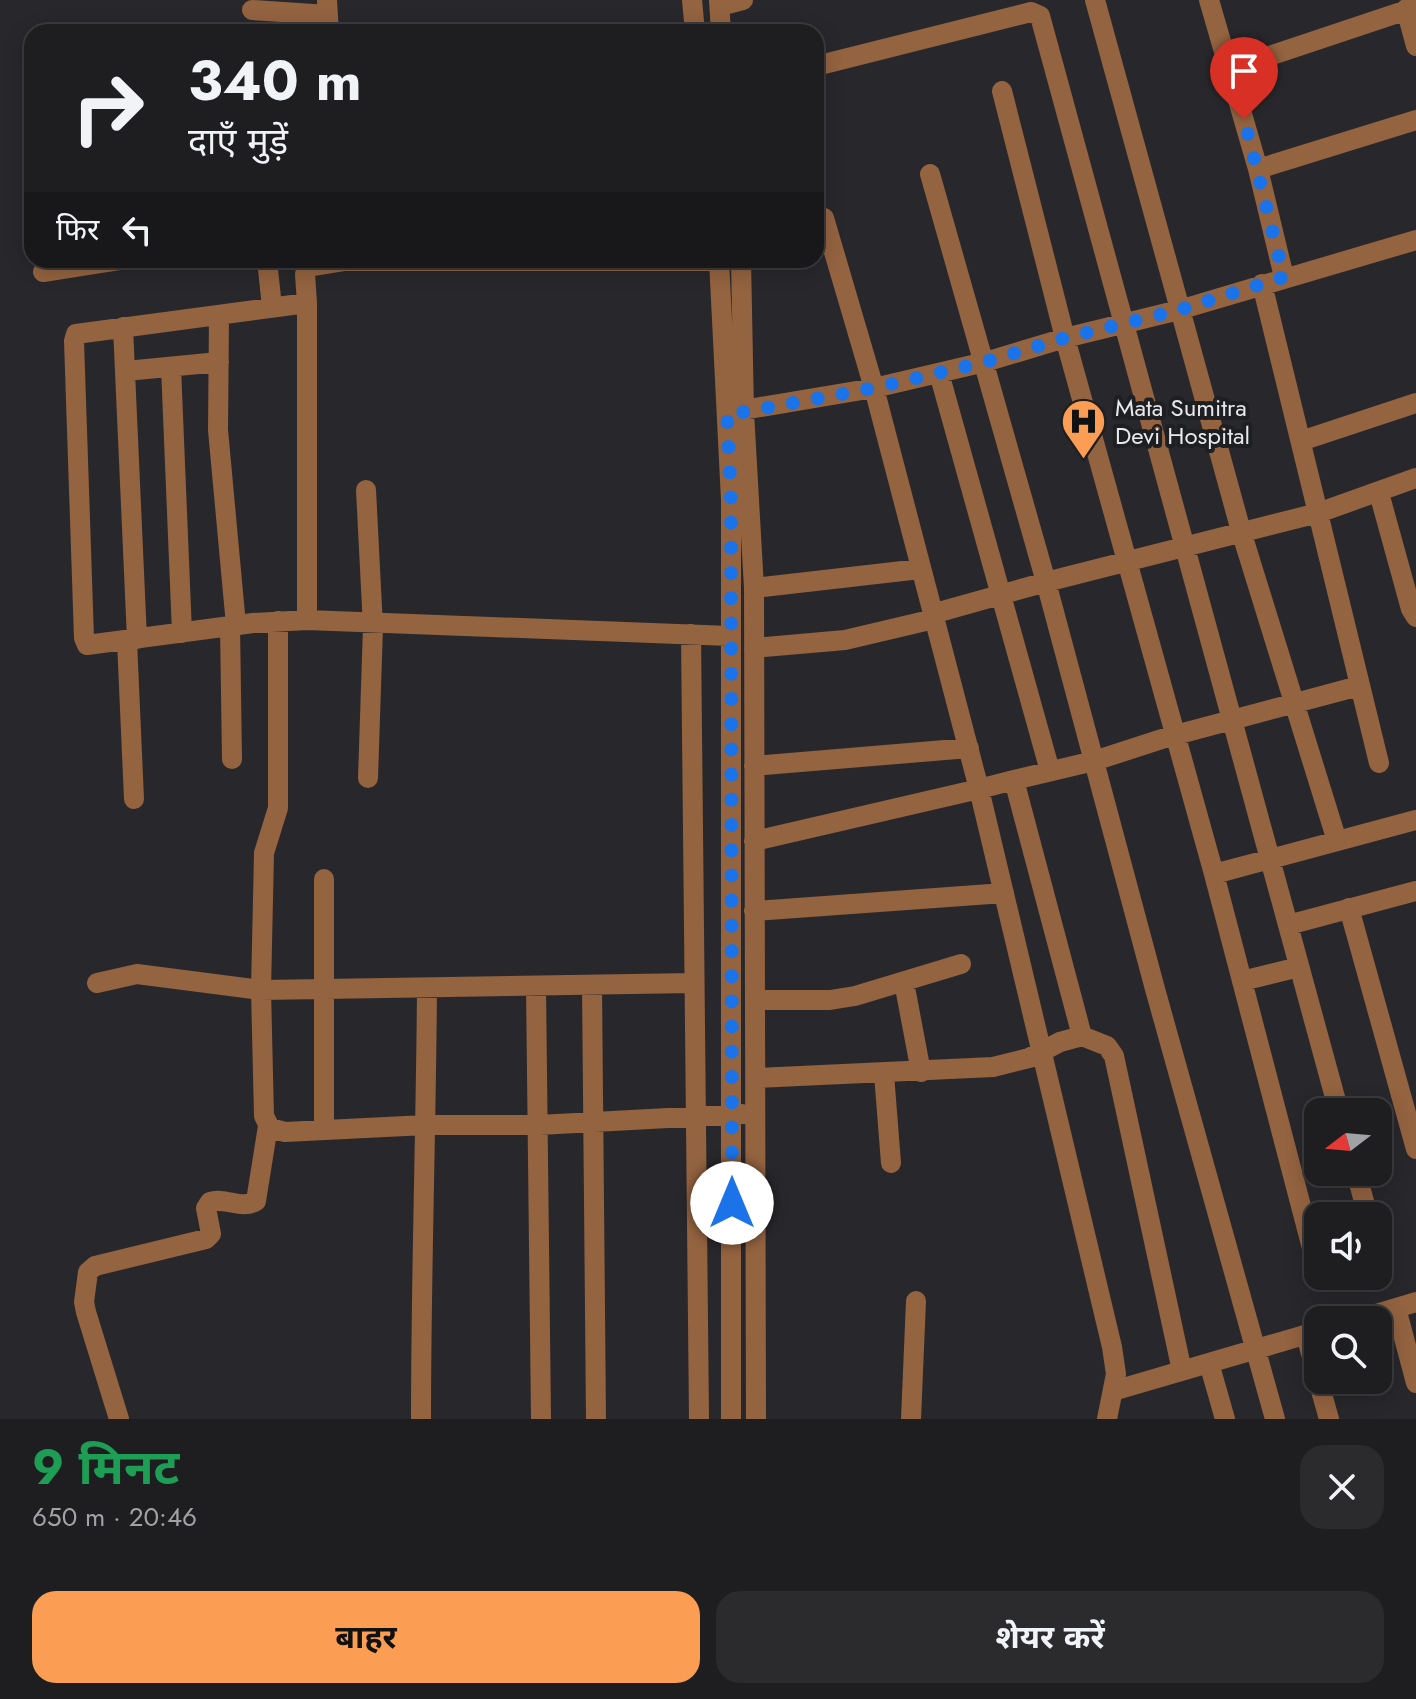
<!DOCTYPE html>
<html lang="hi">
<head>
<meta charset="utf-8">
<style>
  :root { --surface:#1e1e21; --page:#2b2b2e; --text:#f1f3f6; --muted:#a1a2a5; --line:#3c3c3f; --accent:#fc9d54 }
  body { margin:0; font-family:Jost,"Noto Sans Devanagari",sans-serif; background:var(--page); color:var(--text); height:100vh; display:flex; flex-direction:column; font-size:30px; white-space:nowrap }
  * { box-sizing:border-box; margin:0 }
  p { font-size:26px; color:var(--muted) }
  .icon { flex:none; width:44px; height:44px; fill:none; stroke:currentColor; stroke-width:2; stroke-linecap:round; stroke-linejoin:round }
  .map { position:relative; height:1419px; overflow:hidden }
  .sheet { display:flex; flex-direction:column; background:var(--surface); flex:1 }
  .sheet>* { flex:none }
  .top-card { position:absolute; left:24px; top:24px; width:800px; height:244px; border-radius:24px; box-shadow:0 4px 20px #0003,0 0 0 2px var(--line); background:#1e1e21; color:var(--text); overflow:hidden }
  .needle { width:52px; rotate:254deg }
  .buttons { position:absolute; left:1304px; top:1098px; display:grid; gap:16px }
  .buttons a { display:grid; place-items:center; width:88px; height:88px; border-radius:16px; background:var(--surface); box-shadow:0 4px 20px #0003,0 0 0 2px var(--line); font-size:40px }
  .pin { position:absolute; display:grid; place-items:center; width:68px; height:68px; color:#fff; margin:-82px -34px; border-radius:50% 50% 50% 0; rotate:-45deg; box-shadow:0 0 8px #0007 }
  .pin .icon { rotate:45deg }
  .me { position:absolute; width:88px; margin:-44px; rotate:0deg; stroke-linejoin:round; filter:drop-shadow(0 0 6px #0008) }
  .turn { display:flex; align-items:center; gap:28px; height:168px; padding:0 32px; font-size:36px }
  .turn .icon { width:104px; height:104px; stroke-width:2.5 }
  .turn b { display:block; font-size:56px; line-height:68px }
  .then { display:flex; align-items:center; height:76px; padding:0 32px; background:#0003; gap:16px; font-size:30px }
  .round { display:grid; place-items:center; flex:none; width:84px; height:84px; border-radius:24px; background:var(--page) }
  .head { display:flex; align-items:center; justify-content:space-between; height:136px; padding:0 32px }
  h1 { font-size:48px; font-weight:700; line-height:60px; color:#1e9e55 }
  .button { display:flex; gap:16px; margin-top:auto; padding:16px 32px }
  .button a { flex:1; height:92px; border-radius:24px; background:var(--accent); color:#111; font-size:32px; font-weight:700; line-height:92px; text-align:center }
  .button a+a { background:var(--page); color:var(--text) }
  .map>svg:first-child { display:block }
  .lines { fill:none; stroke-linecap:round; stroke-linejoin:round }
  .minor { stroke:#946340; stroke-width:20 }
  .route { stroke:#1a73e8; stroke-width:14; stroke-dasharray:0 25.2 }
  .labels { text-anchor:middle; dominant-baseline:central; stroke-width:8; stroke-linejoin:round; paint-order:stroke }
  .poi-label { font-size:24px; fill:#e8e8eb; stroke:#1e1f23; text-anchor:start }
</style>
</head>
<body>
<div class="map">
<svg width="1416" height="1419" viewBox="0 0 1416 1419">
  <rect width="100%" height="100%" fill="#28282c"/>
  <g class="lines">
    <path class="minor" d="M 327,0 L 329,32
      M 692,0 L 695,32
      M 719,0 L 721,32
      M 1095,0 L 1241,531 L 1337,841
      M 1209,0 L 1258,169 L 1284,277
      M 720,6 L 743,0
      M 1406,9 L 1416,46
      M 252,10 L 328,15
      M 816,66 L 1031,12 L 1040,16 L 1339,1112
      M 1230,69 L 1416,7
      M 1002,91 L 1065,338 L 1214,874 L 1318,1271
      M 1258,169 L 1416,120
      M 930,174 L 1046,582 L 932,614
      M 267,260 L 272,307
      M 719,260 L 731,500 L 731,1419
      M 741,260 L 744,412 L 754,588 L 756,1419
      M 43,272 L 119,260
      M 1262,284 L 1318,513 L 1416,478
      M 307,303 L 305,274 L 308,267 L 345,261 L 719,261
      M 219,316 L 218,430 L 236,625
      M 123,327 L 137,639
      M 171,367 L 182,633
      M 126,371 L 219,362
      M 939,373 L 1050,771
      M 731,412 L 874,388 L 985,362 L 1065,338 L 1179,310 L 1416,240
      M 1301,441 L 1416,403
      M 366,490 L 373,627 L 368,778
      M 1379,493 L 1411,609 L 1416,617
      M 754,588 L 920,569
      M 307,620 L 307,303 L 76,334 L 74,341 L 84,638 L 87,645 L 253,623 L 307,620 L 730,636
      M 278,621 L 278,808 L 264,853 L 261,990 L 264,1116 L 270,1128 L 285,1132 L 426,1125 L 539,1125 L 742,1114
      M 230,626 L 232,759
      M 691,634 L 699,1419
      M 127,641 L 134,799
      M 754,648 L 845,640 L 934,619
      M 754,766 L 969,748
      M 1014,780 L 1094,761 L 1168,737 L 1359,686
      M 754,841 L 979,789 L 874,388 L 824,218
      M 1214,874 L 1416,820
      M 324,879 L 324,1130
      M 1349,908 L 1416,1149
      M 754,911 L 1004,893
      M 1288,925 L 1416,891
      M 1242,981 L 1299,967
      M 904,982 L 921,1072
      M 97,983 L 137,974 L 261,990 L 693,983
      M 592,985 L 596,1419
      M 536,986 L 541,1419
      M 755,1000 L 830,1000 L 855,996 L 961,964
      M 1082,1036 L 1014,780 L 979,789 L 1112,1347 L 1116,1374 L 1107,1419
      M 884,1074 L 891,1163
      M 755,1078 L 993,1067 L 1029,1058 L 1060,1042 L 1082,1036 L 1107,1046 L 1114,1056 L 1182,1371
      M 1356,1172 L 1368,1216
      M 1378,1251 L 1379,1253
      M 1396,1308 L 1416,1383
      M 1356,1320 L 1416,1302
      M 1306,1335 L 1318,1379
      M 1209,1363 L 1225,1419
      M 1318,1380 L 1329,1419
      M 1113,1391 L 1318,1331
      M 119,1419 L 86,1312 L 84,1302 L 88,1272 L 95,1266 L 206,1239 L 211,1234 L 206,1208 L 210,1202 C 225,1197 242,1210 256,1201 L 268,1126
      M 421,1419 C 421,1275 426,1132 427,989
      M 911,1419 L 916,1301
      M 1275,1419 L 1155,989 L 1046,582 L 1318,513 L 1379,763"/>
  </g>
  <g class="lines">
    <path class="route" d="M 732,1203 L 731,500 L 727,413 L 744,412 L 874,388 L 985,362 L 1065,338 L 1179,310 L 1284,277 L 1244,119"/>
  </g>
  <defs>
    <symbol id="hospital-pin" viewBox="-11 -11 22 30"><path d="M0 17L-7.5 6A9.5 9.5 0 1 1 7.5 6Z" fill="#fc9d54" stroke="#1e1f23"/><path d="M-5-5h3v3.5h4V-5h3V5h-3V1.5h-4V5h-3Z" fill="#111"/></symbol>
  </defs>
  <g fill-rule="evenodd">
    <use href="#hospital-pin" x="1058" y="396" width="51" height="69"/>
  </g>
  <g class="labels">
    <g class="poi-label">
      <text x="1115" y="407">Mata Sumitra<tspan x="1115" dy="28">Devi Hospital</tspan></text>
    </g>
  </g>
</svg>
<div class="buttons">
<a><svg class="needle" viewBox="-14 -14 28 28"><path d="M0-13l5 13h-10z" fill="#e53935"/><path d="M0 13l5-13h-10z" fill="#a1a2a5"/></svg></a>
<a><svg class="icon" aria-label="sound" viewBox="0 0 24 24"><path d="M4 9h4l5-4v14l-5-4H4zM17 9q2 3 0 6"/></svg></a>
<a><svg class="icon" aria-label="search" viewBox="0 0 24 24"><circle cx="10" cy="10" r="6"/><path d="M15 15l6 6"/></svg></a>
</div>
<div class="pin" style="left:1244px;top:119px;background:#d93025"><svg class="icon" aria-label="arrive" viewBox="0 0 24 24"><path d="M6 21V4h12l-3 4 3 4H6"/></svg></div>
<svg class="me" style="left:732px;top:1203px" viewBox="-20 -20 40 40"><circle r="19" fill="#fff"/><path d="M0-13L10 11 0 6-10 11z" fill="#1a73e8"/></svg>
<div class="top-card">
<div class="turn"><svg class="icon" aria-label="right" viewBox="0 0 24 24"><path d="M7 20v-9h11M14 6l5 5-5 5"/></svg><div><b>340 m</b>दाएँ मुड़ें</div></div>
<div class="then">फिर<svg class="icon" aria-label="left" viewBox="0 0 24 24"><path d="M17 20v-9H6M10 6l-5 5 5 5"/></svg></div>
</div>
</div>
<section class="sheet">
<div class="head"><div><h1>9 मिनट</h1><p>650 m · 20:46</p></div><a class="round"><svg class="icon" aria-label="close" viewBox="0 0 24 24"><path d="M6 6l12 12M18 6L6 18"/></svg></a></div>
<div class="button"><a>बाहर</a><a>शेयर करें</a></div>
</section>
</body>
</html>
